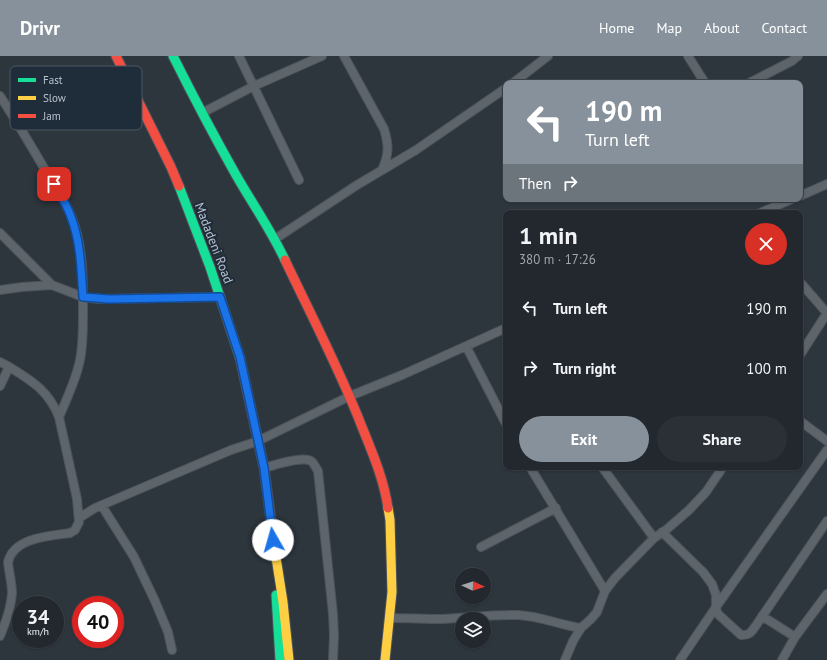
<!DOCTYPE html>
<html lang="en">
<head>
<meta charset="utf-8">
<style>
  :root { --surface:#22282e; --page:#2a3036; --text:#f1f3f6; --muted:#a2a6aa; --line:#3f444a; --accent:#87919b }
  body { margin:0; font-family:"PT Sans",sans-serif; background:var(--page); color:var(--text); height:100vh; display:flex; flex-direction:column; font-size:15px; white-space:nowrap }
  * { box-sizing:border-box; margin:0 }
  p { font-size:13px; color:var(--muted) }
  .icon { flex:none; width:22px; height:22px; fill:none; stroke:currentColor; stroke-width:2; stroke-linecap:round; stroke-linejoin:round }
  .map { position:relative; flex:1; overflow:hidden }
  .details { position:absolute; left:503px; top:154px; width:300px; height:260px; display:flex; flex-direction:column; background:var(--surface); border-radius:8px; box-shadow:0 1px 3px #0004,0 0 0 1px var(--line) }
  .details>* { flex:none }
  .banner { position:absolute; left:503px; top:24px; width:300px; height:122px; border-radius:8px; box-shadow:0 1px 3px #0004,0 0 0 1px var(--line); background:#87919b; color:#fff; overflow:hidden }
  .needle { width:26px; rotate:94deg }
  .fabs { position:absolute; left:455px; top:512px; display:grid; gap:8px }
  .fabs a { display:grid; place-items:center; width:36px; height:36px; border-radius:50%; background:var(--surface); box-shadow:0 1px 3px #0004,0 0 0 1px var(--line); font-size:20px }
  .speed { position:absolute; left:12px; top:540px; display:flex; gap:8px; font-size:20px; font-weight:700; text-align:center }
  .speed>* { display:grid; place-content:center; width:52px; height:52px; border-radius:50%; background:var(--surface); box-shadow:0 1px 3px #0004,0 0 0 1px var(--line); line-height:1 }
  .speed small { font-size:10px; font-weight:400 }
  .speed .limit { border:6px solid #d22; background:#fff; color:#111 }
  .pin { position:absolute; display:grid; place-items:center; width:34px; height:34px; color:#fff; margin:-17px; border-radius:8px; box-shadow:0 2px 6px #0006 }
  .me { position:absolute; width:44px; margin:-22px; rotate:353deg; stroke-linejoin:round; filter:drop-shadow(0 0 3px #0008) }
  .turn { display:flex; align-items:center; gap:14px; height:84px; padding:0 16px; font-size:18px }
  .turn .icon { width:52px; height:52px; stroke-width:2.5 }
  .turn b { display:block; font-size:28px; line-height:34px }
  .then { display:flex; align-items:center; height:38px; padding:0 16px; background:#0003; gap:8px; font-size:15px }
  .round { display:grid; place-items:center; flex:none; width:42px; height:42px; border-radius:21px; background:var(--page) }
  .headline { display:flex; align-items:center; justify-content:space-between; height:68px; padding:0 16px }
  h1 { font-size:24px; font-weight:700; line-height:30px }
  .action { display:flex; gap:8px; margin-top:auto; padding:8px 16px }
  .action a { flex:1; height:46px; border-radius:24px; background:var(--accent); color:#fff; font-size:16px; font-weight:700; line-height:46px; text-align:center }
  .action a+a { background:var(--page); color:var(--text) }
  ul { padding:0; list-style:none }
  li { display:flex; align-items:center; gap:12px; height:60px; padding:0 16px }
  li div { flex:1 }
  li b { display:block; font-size:15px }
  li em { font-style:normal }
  header { display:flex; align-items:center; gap:24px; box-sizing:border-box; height:56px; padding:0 20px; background:var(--accent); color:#fff }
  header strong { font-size:19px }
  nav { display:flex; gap:22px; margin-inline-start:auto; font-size:14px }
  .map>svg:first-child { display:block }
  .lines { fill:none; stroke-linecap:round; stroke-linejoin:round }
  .street-casing { stroke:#4b525a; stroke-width:10 }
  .fast-casing { stroke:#4b525a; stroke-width:11 }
  .slow-casing { stroke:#4b525a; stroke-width:11 }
  .jam-casing { stroke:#4b525a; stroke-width:11 }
  .street { stroke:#5d646a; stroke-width:8 }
  .fast { stroke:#16e098; stroke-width:9 }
  .slow { stroke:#ffcf43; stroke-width:9 }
  .jam { stroke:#f24e42; stroke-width:9 }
  .route-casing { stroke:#114b97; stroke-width:10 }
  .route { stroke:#1a73e8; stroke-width:7 }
  .labels { text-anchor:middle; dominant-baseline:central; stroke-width:4; stroke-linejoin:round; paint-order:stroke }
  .street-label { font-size:13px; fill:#b8c2cd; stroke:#1f2c39 }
  .key { fill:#1f2c39; stroke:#4d5965; stroke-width:1 }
  .key-label { font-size:11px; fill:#b8c2cd }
</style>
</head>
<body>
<header>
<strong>Drivr</strong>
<nav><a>Home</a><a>Map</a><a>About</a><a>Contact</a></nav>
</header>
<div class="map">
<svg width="827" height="604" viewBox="0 0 827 604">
  <rect width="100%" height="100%" fill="#2d353d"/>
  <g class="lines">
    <defs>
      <path id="street" d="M 239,0 L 299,124
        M 344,0 L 384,73 C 389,89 389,99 382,114
        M 688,0 L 705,27
        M 513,27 L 548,0
        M 749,27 L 792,5 L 798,0
        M 0,40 C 15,63 30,88 44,112 C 54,128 64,143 71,160 C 84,190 83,226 83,259 C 83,274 83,289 80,304 C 76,324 67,342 59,361
        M 202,57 L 254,30 L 322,0
        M 800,140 L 827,128
        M 760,157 L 792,143
        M 0,177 L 52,229
        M 275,183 L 357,129 L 416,94 L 506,32
        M 800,226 L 827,257
        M 0,234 L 22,231 L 52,229 L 83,241 L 98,243 L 221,241
        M 466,290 L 506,368
        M 800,299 L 827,257
        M 0,306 C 4,308 8,310 11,312 C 34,326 49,336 59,361 L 77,443 L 79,466 L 75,474 L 70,477 C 50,480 14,481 8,506 C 9,517 12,527 12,537 C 11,552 6,566 0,580
        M 0,330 L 9,311
        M 800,365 L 827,385
        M 827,394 L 716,551 L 717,556 L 719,559 L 741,579 C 750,580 752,575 757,568 L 827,465
        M 530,411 L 605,535
        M 602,411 L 654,482
        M 264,412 C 274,409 302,400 311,405 C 314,407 316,412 318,415 L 333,558 L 334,579 L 333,604
        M 102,450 L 134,501 L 155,545 L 168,576 L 172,594
        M 79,462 L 95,452 L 231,394 L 258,385 L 350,340 L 402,319 L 506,272
        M 662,476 L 703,516 L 712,528 L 716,539 L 716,551 L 680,604
        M 481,491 L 556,452
        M 762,560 L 795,581
        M 389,562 C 407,562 424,563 442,563 C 467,562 493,558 518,559 C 540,560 560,569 581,572 L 591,563 L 597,556 L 605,535 L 615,522 L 654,482 L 666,474 L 689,454 L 706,436 L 723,411
        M 565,604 L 573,585 L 581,572
        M 782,604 L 795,581 L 827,538"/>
      <path id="fast" d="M 173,0 C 193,40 214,80 236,119 C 252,147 271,174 285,204
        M 179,130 L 210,211 L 240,302
        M 276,539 L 280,604"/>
      <path id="slow" d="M 275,495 L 283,546 L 289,604
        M 385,604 L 392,536 L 390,464 L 388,452"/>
      <path id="jam" d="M 116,0 L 171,111 L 179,130
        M 285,204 C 311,259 340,314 362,371 C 373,398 384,424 388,452
        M 240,302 L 264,412 L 275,495"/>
    </defs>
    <use href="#street" class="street-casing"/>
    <use href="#fast" class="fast-casing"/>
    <use href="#slow" class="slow-casing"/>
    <use href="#jam" class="jam-casing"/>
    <use href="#street" class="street"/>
    <use href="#fast" class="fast"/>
    <use href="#slow" class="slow"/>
    <use href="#jam" class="jam"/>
  </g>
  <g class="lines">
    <defs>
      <path id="route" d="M 54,128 C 60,138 67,149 71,161 C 81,187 81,214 83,241 L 109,243 L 220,241 L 240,301 L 264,412 L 273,484"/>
    </defs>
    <use href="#route" class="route-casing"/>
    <use href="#route" class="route"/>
  </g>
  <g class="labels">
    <g class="street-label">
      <text transform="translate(214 187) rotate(69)">Madadeni Road</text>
    </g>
  </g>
  <rect x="10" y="10" width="132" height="64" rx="6" class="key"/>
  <rect x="18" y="22" width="18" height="4" fill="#16e098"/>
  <rect x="18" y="40" width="18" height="4" fill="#ffcf43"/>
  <rect x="18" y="58" width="18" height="4" fill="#f24e42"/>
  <g class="key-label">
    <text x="43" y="28">Fast</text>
    <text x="43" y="46">Slow</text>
    <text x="43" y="64">Jam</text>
  </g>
</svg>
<div class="fabs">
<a><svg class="needle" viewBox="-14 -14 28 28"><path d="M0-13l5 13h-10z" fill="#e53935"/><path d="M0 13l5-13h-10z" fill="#a2a6aa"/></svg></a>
<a><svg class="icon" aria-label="layers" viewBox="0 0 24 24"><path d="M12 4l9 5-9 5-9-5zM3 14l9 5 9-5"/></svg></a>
</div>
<div class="speed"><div>34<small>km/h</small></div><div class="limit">40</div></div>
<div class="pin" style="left:54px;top:128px;background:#d93025"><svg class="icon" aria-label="arrive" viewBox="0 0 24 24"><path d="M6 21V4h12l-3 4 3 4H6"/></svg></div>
<svg class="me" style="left:273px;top:484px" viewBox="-20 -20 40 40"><circle r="19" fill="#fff"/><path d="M0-13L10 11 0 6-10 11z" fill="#1a73e8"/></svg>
<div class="banner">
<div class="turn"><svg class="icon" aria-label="left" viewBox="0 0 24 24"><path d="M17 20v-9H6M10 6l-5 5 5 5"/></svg><div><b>190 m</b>Turn left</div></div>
<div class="then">Then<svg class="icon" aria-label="right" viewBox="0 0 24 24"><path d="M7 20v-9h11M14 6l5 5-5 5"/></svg></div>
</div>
<section class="details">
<div class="headline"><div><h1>1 min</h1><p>380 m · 17:26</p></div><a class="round" style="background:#d93025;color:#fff"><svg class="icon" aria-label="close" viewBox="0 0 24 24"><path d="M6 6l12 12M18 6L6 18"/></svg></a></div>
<ul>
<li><svg class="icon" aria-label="left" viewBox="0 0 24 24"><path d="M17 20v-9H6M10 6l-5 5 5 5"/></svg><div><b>Turn left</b></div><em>190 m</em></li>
<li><svg class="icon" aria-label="right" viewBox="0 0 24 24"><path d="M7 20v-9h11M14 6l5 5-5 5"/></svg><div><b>Turn right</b></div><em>100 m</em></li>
</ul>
<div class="action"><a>Exit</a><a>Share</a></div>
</section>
</div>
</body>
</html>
